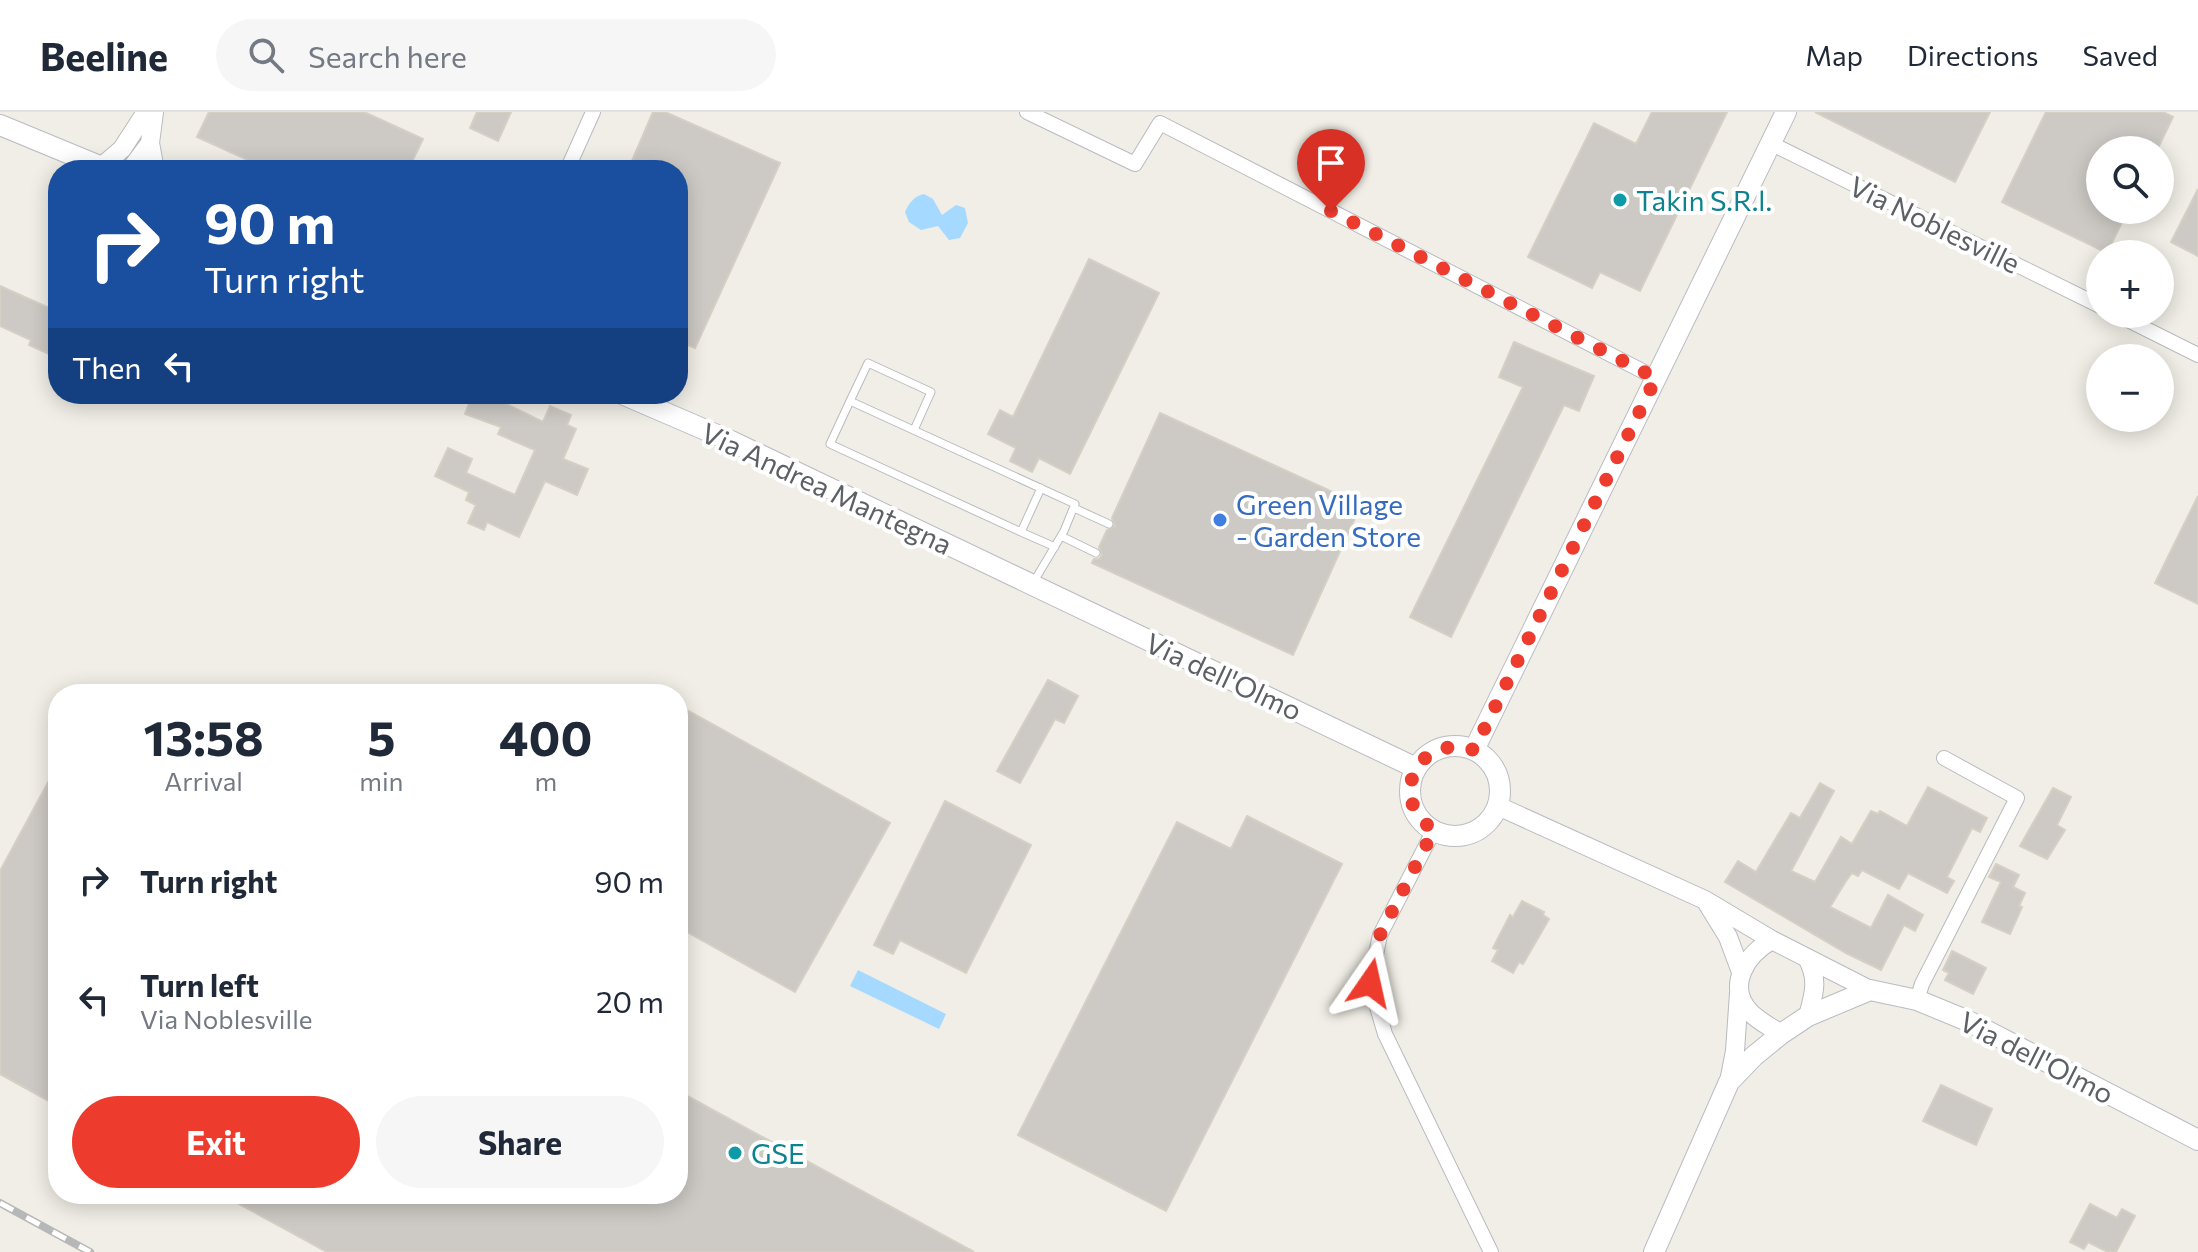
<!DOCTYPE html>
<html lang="en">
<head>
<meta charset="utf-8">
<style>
  :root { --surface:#fff; --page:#f6f6f7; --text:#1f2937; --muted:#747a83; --line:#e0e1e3; --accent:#ed3c2e }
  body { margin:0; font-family:Commissioner,sans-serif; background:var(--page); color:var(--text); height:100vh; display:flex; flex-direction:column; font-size:30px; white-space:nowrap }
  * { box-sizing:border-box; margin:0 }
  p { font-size:26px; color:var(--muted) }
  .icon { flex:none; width:44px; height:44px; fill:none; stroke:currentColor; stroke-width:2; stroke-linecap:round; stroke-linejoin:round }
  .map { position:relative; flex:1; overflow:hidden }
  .panel { position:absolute; left:48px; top:572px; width:640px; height:520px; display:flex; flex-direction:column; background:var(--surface); border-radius:32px; box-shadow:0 4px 20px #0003 }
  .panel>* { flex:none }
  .top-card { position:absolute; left:48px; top:48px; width:640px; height:244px; border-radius:32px; box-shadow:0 4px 20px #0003; background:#1a4fa0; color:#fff; overflow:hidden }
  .buttons { position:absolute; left:2086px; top:24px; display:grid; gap:16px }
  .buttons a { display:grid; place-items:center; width:88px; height:88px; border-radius:50%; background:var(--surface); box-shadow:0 4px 20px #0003; font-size:40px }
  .pin { position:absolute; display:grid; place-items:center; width:68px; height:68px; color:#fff; margin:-82px -34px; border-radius:50% 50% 50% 0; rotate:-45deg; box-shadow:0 0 8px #0007 }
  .pin .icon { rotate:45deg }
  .me { position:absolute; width:88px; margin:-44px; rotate:11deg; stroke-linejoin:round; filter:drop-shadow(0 0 6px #0008) }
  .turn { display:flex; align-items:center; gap:28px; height:168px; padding:0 24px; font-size:36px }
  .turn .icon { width:104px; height:104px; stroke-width:2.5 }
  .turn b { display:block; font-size:56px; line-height:68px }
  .then { display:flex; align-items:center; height:76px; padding:0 24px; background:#0003; gap:16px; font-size:30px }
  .eta { display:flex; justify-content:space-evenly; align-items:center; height:136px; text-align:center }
  .eta b { font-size:48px; font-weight:700; line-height:56px }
  .primary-button { display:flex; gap:16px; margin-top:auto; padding:16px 24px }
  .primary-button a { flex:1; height:92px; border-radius:48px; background:var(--accent); color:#fff; font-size:32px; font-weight:700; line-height:92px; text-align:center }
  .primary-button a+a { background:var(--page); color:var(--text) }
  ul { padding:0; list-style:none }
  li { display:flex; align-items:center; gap:24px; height:120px; padding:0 24px }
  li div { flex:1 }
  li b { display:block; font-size:30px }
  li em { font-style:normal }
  header { display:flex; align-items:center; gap:48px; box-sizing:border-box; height:112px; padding:0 40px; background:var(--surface); border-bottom:2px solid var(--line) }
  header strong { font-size:38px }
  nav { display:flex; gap:44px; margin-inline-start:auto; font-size:28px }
  .search { width:560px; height:72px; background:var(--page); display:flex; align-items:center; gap:20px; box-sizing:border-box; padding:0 28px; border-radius:44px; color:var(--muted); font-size:30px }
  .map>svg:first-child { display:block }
  .water { fill:#a6d9ff }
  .building { fill:#cdcac5; stroke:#d5cfc4; stroke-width:2 }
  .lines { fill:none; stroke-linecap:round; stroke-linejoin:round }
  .service-casing { stroke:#b8bbbf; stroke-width:9 }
  .minor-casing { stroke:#b8bbbf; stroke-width:16 }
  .tertiary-casing { stroke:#b8bbbf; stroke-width:20 }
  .secondary-casing { stroke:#b9bcc2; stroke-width:22 }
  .service { stroke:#fff; stroke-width:7 }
  .minor { stroke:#fff; stroke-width:14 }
  .tertiary { stroke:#fff; stroke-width:18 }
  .secondary { stroke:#fff; stroke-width:20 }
  .rail-casing { stroke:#b6b7b7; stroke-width:8 }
  .rail { stroke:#fff; stroke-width:5; stroke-dasharray:15; stroke-linecap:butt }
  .route { stroke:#ed3c2e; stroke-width:14; stroke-dasharray:0 25.2 }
  .culture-dot { fill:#0f9aa8; stroke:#fff; stroke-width:3 }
  .shop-dot { fill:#3f7fe0; stroke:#fff; stroke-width:3 }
  .labels { text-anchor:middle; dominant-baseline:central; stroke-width:8; stroke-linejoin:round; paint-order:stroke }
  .culture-label { font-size:28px; fill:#0d838f; stroke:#fff; text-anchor:start }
  .street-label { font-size:28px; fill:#5d6166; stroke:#fff }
  .shop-label { font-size:28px; fill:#366cbe; stroke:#fff; text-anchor:start }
</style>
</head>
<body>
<header>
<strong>Beeline</strong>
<div class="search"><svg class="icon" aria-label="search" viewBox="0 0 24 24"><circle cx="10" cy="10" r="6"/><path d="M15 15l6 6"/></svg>Search here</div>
<nav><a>Map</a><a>Directions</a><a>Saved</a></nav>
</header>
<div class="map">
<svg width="2198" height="1140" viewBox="0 0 2198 1140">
  <rect width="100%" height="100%" fill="#f0eee6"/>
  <path class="water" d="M 924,82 L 933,87 L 942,103 L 956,93 L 965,96 L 968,111 L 960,126 L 949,128 L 938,114 L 921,118 L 909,110 L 905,100 C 909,91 914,84 924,82 Z
    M 858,858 L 946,902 L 939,917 L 850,874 Z"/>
  <path class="building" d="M 209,0 L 364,0 L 423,27 L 408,58 L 270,58 L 197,25 Z
    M 477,0 L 511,0 L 498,29 L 470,16 Z
    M 653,0 L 665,0 L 780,51 L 695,236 L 678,229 L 678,58 L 628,58 Z
    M 1652,0 L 1727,0 L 1640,179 L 1600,160 L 1592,176 L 1528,145 L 1594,11 L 1636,32 Z
    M 1815,0 L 1990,0 L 1955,70 Z
    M 2046,0 L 2163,0 L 2173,5 L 2157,38 L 2100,38 L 2100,98 L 2128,98 L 2107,141 L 2002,90 Z
    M 2198,77 L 2198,144 L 2171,130 Z
    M 1089,147 L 1159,181 L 1070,362 L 1039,346 L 1032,360 L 1010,349 L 1016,336 L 988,322 L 1000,298 L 1013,305 Z
    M 0,174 L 58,200 L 58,246 L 29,233 L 31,228 L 0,214 Z
    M 1514,230 L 1594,264 L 1579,299 L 1564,293 L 1451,525 L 1410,505 L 1523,275 L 1499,265 Z
    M 473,282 L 498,288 L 543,310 L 550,294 L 571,303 L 567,313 L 576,317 L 563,347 L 588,357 L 577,383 L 545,369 L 519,425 L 487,410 L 484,418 L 468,411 L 476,393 L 466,388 L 469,380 L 435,364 L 448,336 L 472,347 L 466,361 L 515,383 L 535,338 L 498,322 L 501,315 L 465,302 Z
    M 1160,301 L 1361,393 L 1293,543 L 1092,451 L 1094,447 L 1099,447 L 1102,443 L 1099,435 L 1107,418 L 1115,414 L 1112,406 Z
    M 2198,384 L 2198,492 L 2155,471 Z
    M 1048,568 L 1078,584 L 1064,611 L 1055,607 L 1020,671 L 997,659 Z
    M 678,593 L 890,711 L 795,880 L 678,815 Z
    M 58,652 L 58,994 L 0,962 L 0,759 Z
    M 1820,671 L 1834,679 L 1791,759 L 1815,770 L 1841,725 L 1852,732 L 1871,699 L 1878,702 L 1880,699 L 1907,714 L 1928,675 L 1987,706 L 1980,720 L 1972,716 L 1947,765 L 1954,769 L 1947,781 L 1908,761 L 1899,777 L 1862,758 L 1858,764 L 1852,761 L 1846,769 L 1830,795 L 1871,816 L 1888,783 L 1923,803 L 1915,819 L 1904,813 L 1881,858 L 1846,841 L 1725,770 L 1738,749 L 1756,760 L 1791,701 L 1800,706 Z
    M 2053,676 L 2071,685 L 2057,713 L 2065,718 L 2047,747 L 2020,734 Z
    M 945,689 L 1031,733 L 966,861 L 900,828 L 893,842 L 874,833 Z
    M 1247,704 L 1342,752 L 1166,1099 L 1018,1023 L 1177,710 L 1231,737 Z
    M 1996,752 L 2019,763 L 2013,775 L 2025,781 L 2019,794 L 2022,795 L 2010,822 L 1982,810 L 2001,770 L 1989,765 Z
    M 1522,789 L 1544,800 L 1543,803 L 1549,807 L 1523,852 L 1519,850 L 1513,861 L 1492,849 L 1498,838 L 1493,836 L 1510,803 L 1513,805 Z
    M 1952,839 L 1986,856 L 1973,882 L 1945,868 L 1949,861 L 1943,858 Z
    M 1941,973 L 1992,997 L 1976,1033 L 1923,1009 Z
    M 678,979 L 974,1140 L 327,1140 L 221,1082 L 678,1082 Z
    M 2090,1092 L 2117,1106 L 2122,1097 L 2135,1104 L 2116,1140 L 2108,1140 L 2088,1130 L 2084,1137 L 2070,1130 Z"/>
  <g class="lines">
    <defs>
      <path id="service" d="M 850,289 L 868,251 L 931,280 L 914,318
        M 1074,396 L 1109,412
        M 1021,420 L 1055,435
        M 1061,424 L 1096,441
        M 1033,471 L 1064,419 L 1075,392 C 1000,358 925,324 850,289 L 830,332 L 1021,420 L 1041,376"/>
      <path id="minor" d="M 1027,0 L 1135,52 L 1160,11 L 1656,266
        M 1770,31 L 2100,194
        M 567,58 L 593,0
        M 2116,202 L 2198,243
        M 1434,718 L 1380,823 L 1370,871 L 1385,922 L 1491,1140
        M 1917,888 L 1922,872 L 2017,686 L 1944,646"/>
      <path id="tertiary" d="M 154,0 L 150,31 L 155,58
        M 101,55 L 122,37 L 146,0
        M 130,58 L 150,31
        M 1498,694 L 1705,788 L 1772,828 L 1870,878
        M 1707,791 L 1728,825 L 1741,860
        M 1772,828 C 1747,842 1725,874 1750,900 C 1758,909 1771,915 1781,922
        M 1807,846 C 1819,867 1814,882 1808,904
        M 1729,970 L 1735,939 L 1739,881"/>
      <path id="secondary" d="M 0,13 L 109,58
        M 622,282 L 731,329 L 1416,656
        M1410 679a45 45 0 1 1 90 0a45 45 0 1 1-90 0Z
        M 1474,638 L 1786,0
        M 1654,1140 L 1729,970 L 1754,944 L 1781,922 L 1808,904 L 1870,878 L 1917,888 L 1968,909 L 2198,1028"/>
    </defs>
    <use href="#service" class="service-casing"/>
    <use href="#minor" class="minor-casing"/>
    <use href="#tertiary" class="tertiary-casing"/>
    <use href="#secondary" class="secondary-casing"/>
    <use href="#service" class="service"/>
    <use href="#minor" class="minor"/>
    <use href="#tertiary" class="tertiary"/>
    <use href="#secondary" class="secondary"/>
    <defs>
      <path id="rail" d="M 0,1091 L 90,1140"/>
    </defs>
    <use href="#rail" class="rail-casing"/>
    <use href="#rail" class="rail"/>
  </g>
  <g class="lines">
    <path class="route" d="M 1331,99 L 1656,266 L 1474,638 C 1419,620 1385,686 1434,718 L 1380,823 L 1370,871"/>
  </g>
  <g class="culture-dot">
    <circle cx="1620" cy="88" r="8"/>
    <circle cx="735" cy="1041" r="8"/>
  </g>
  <circle class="shop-dot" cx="1220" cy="408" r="8"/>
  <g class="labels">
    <g class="culture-label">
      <text x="1636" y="88">Takin S.R.l.</text>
      <text x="751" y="1041">GSE</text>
    </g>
    <g class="street-label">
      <text transform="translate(1935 112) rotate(26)">Via Noblesville</text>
      <text transform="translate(827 376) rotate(25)">Via Andrea Mantegna</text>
      <text transform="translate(1224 564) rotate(25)">Via dell'Olmo</text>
      <text transform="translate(2037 945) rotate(27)">Via dell'Olmo</text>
    </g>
    <g class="shop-label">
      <text x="1236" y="392">Green Village<tspan x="1236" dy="32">- Garden Store</tspan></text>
    </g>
  </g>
</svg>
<div class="buttons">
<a><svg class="icon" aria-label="search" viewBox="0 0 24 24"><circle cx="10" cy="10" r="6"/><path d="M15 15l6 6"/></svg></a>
<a>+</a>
<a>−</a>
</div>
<div class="pin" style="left:1331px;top:99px;background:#d93025"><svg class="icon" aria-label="arrive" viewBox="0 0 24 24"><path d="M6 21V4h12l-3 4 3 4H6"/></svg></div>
<svg class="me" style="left:1370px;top:871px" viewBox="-20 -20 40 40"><path d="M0-17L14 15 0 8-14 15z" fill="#ed3c2e" stroke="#fff" stroke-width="4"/></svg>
<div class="top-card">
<div class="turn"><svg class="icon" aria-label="right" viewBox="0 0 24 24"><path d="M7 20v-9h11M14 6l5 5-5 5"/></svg><div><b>90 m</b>Turn right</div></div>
<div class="then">Then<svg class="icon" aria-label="left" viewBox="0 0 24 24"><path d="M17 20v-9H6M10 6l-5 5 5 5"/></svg></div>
</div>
<section class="panel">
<div class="eta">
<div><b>13:58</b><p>Arrival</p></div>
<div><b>5</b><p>min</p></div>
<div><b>400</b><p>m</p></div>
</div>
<ul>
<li><svg class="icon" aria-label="right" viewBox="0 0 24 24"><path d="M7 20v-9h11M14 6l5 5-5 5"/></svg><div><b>Turn right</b></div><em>90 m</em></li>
<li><svg class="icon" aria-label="left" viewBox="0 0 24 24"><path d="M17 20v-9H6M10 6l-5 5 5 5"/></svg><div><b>Turn left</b><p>Via Noblesville</p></div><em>20 m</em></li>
</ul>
<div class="primary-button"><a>Exit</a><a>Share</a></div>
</section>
</div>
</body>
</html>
